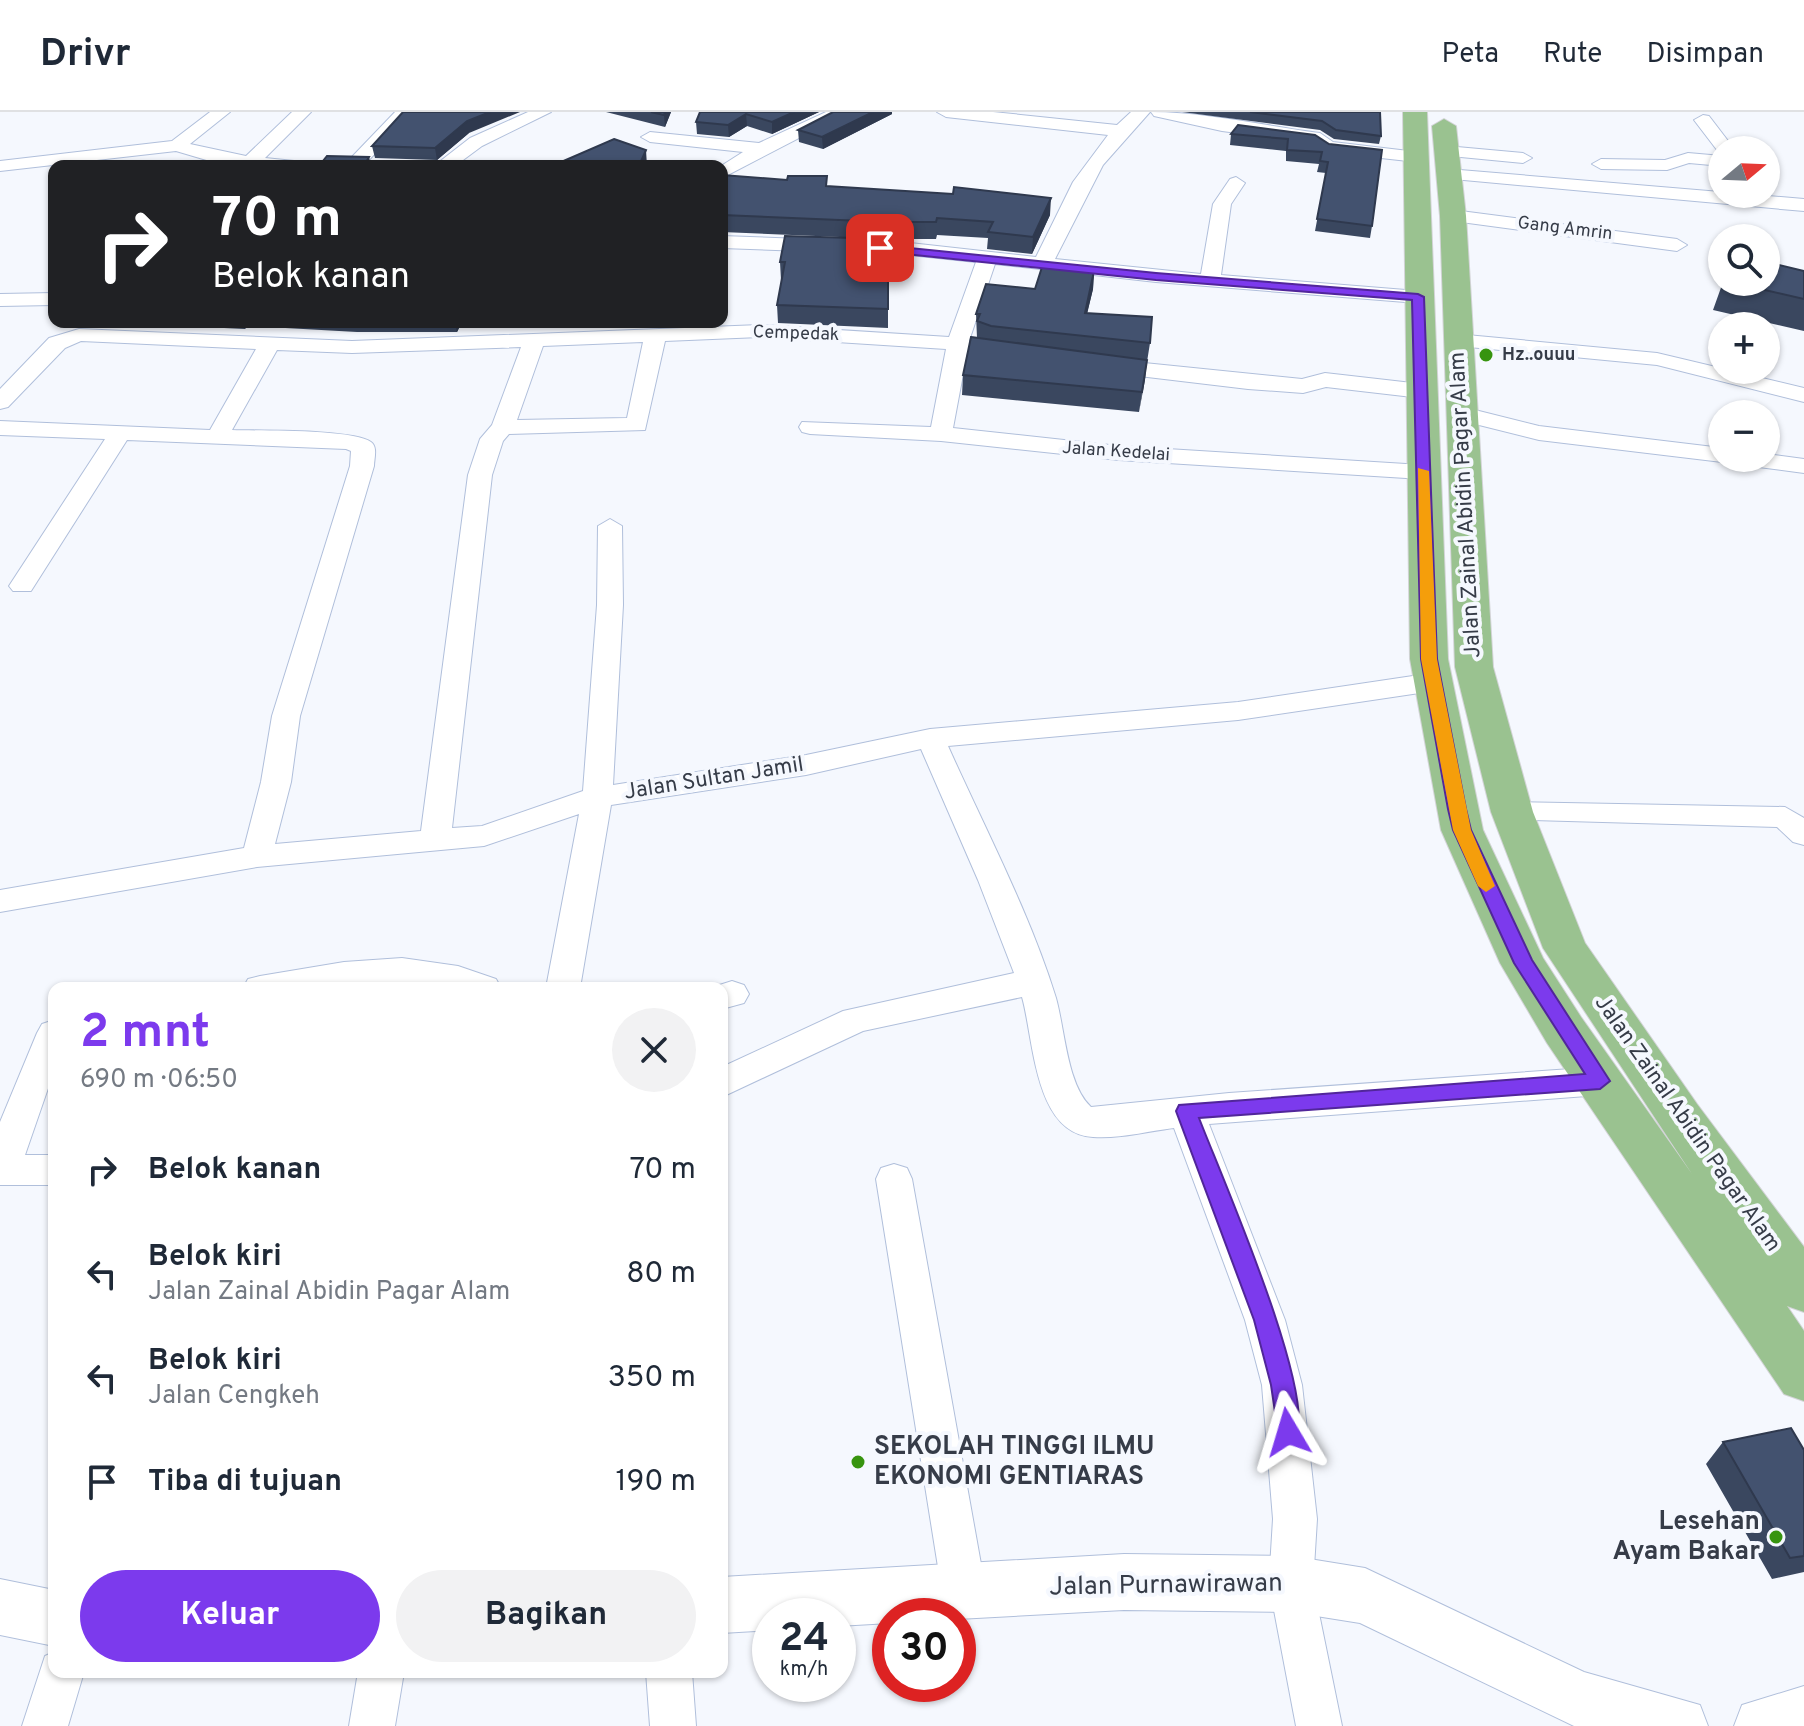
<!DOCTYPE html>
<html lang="id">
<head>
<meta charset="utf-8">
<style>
  :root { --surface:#fff; --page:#f2f2f3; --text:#1f2937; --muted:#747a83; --line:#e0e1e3; --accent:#7c3aed }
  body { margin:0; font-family:Overpass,sans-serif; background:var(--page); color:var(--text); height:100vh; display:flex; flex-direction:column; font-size:30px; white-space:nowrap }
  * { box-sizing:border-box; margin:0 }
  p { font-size:26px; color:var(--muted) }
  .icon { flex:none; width:44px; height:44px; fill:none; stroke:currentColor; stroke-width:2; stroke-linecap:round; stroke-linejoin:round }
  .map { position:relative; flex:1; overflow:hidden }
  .panel { position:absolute; left:48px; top:870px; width:680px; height:696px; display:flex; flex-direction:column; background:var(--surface); border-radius:16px; box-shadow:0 2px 6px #0004 }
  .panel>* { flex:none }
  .guide { position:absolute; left:48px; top:48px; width:680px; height:168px; border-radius:16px; box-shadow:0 2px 6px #0004; background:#202124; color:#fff; overflow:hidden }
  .needle { width:52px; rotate:71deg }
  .fabs { position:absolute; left:1708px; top:24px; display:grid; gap:16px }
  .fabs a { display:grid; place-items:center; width:72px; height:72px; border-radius:50%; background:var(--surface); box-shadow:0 2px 6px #0004; font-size:40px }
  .speed { position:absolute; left:752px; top:1486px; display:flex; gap:16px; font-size:40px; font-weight:700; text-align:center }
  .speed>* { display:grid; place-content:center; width:104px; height:104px; border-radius:50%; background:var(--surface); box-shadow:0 2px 6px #0004; line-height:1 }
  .speed small { font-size:20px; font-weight:400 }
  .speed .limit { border:12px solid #d22; background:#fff; color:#111 }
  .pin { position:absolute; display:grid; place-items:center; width:68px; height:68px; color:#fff; margin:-34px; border-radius:16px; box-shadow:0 4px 12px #0006 }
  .me { position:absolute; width:88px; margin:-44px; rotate:353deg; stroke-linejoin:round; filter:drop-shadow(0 0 6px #0008) }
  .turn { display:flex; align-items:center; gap:28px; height:168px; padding:0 32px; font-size:36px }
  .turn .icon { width:104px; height:104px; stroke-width:2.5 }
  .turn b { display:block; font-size:56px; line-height:68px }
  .round { display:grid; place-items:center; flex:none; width:84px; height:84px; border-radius:42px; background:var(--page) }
  .summary { display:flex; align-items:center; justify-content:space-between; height:136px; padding:0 32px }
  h1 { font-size:48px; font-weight:700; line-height:60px; color:var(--accent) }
  .primary-button { display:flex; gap:16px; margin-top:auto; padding:16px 32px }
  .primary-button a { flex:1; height:92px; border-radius:48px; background:var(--accent); color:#fff; font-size:32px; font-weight:700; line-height:92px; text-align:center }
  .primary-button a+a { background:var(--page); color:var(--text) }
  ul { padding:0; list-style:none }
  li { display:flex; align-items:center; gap:24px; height:104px; padding:0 32px }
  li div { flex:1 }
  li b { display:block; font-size:30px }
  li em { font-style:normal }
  header { display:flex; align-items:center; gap:48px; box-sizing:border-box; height:112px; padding:0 40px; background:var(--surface); border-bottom:2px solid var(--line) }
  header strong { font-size:38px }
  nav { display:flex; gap:44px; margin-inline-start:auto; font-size:28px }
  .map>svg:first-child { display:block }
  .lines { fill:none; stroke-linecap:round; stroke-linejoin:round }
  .minor-casing { stroke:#b0bfdb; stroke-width:2 }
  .tertiary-casing { stroke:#b0bfdb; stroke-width:2 }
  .trunk-casing { stroke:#d3d4d7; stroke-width:2 }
  .minor { fill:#fff; fill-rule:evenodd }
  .tertiary { fill:#fff; fill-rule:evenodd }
  .trunk { fill:#9ac290; fill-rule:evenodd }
  .wall { fill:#3a475f }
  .shaded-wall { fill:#2f394e }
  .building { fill:#43526f; stroke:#2f394e; stroke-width:2 }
  .route { fill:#7c3aed; stroke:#51269a; stroke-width:2 }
  .slow { fill:#f59e0b }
  .poi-dot { fill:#37940f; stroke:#f5f8fe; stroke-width:3 }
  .labels { text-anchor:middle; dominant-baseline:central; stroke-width:8; stroke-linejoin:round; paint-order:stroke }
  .far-street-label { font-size:18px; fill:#363c48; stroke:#f5f8fe }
  .far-poi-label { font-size:18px; font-weight:bold; fill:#363c48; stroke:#f5f8fe; text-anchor:start }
  .street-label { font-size:22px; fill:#363c48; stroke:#f5f8fe }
  .near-poi-label { font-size:26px; font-weight:bold; fill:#363c48; stroke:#f5f8fe; text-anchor:start }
  .near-street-label { font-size:26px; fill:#363c48; stroke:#f5f8fe }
</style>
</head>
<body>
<header>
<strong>Drivr</strong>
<nav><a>Peta</a><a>Rute</a><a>Disimpan</a></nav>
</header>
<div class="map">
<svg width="1804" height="1614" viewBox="0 0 1804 1614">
  <rect width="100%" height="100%" fill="#f5f8fe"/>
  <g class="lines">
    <defs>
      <path id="minor" d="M 210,0 L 230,0 L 190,32 L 246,44 L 292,0 L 311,0 L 265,46 L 294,49 L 303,54 L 220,52 L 176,39 L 0,59 L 0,49 L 172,29 Z
        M 395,0 L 414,0 L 368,49 L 388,49 L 397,54 L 319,54 L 328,49 L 348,49 Z
        M 528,0 L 551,0 L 482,34 L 455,54 L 434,54 L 470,26 Z
        M 826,0 L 849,0 L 722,66 L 721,54 L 743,40 L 650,30 L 641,25 L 650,20 L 759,31 Z
        M 937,0 L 993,0 L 1117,13 L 1131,0 L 1150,0 L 1103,53 L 1055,147 L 1201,162 L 1213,92 L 1230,67 L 1236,65 L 1245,71 L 1231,92 L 1221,163 L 1418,179 L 1428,185 L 1418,191 L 1156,170 L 995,152 L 969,229 L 1019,239 L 1022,244 L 1011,250 L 967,241 L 953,316 L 1119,334 L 1422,353 L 1434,360 L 1422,367 L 1119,348 L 941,329 L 810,322 L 802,320 L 799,315 L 802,310 L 931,315 L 946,237 L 760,225 L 665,229 L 645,318 L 509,322 L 503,329 L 492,363 L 452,716 L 482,714 L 583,679 L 597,493 L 598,414 L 610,407 L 622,414 L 623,493 L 613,673 L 806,643 L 930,617 L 1238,590 L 1433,561 L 1443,564 L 1447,570 L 1443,576 L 1433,579 L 1238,608 L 948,634 C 985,717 1029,799 1056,886 C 1065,918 1067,973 1091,995 L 1229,981 L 1600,955 L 1612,959 L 1618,969 L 1612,979 L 1600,983 L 1209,1012 L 1285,1208 L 1302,1273 L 1317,1407 L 1313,1472 L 1342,1614 L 1296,1614 L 1269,1472 L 1273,1407 L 1262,1273 L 1245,1208 L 1174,1016 C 1149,1019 1119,1027 1093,1025 C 1034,1022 1034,927 1022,885 L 863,919 L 722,985 L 722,955 L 843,899 L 1014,861 L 978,768 L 921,637 L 806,663 L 611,693 L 580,876 L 546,876 L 579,702 L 484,734 L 257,755 L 0,800 L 0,778 L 244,736 L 261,670 L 272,604 L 350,354 L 351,339 L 346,337 L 127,328 L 31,479 L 13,479 L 9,474 L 105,327 L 0,323 L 0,309 L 210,318 L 256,237 L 81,229 L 65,236 L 8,295 L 0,297 L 0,277 L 49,226 L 79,217 L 352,229 L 760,213 L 949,225 L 976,150 L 910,143 L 722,136 L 722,124 L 910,131 L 1036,145 L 1073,70 L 1108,23 L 946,5 ZM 643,230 L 627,306 L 517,308 L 543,234 ZM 521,235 L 492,313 L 480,327 L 468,363 L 421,719 L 275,732 L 291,670 L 300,604 L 374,354 C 374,347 378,335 371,330 C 353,317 259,319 232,318 L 277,238 L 352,241 Z
        M 1151,0 C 1205,0 1266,14 1320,21 L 1333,30 L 1417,40 L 1426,45 L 1417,50 L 1327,40 L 1314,31 L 1222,19 L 1154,4 Z
        M 1703,3 L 1709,4 L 1735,38 L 1722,38 L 1720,42 L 1694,8 Z
        M 1446,34 L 1523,41 L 1532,46 L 1523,51 L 1440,43 L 1437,39 Z
        M 1688,41 L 1722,44 L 1722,54 L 1689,51 L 1667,58 L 1601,57 L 1592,52 L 1601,47 L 1665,48 Z
        M 1448,57 L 1804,87 L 1804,99 L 1442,66 L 1442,58 Z
        M 1453,98 L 1677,127 L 1687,133 L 1677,139 L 1446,108 L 1446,100 Z
        M 54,181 L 54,193 L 0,194 L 0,182 Z
        M 1456,222 L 1657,241 L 1804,276 L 1804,290 L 1657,253 L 1448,233 L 1445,228 Z
        M 1105,247 L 1302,267 L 1325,261 L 1421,272 L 1432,279 L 1421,286 L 1326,275 L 1303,281 L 1248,277 L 1097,259 L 1094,254 Z
        M 1459,294 L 1539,314 L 1722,336 L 1722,346 L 1766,346 L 1766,342 L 1804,347 L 1804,361 L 1743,353 L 1731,346 L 1722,350 L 1539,328 L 1451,306 L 1448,301 L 1451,296 Z
        M 1512,690 L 1785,695 L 1804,706 L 1804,733 L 1793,730 L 1777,715 L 1501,707 L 1497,700 L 1501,693 Z
        M 402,846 L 458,854 L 496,867 L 501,876 L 448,876 L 402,871 L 337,876 L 243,876 L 248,867 L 260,864 L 344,850 Z
        M 732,869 L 744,873 L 749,882 L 744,891 L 722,897 L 722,876 L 710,876 Z
        M 54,908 L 54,959 L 25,1043 L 54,1043 L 54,1073 L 0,1073 L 0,1010 L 37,921 L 42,912 Z
        M 894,1052 L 907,1056 L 912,1067 L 986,1480 L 980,1496 L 964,1502 L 948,1496 L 942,1480 L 876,1067 L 881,1056 Z
        M 54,1540 L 54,1560 L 84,1560 L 68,1614 L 22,1614 L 45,1544 Z
        M 358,1560 L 404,1560 L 395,1614 L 349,1614 Z
        M 646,1560 L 692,1560 L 696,1614 L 650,1614 Z"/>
      <path id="tertiary" d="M 1124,1442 L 1291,1444 L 1365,1456 L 1584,1560 L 1700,1593 L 1708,1614 L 1574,1614 L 1360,1511 L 1291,1500 L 1124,1498 L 958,1507 L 958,1504 L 890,1504 L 890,1511 L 838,1514 L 838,1504 L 770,1504 L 770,1518 L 722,1521 L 722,1465 Z
        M 0,1467 L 54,1478 L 54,1534 L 0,1523 Z
        M 1804,1574 L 1804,1614 L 1734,1614 L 1742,1593 Z"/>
      <path id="trunk" d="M 1403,0 L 1427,0 L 1448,547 L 1483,718 L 1543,846 L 1581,905 L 1692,1062 L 1543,836 L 1491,700 L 1455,555 L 1440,104 L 1432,14 L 1444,7 L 1456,14 L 1466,104 L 1493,555 L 1533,700 L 1585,831 L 1697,992 L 1804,1135 L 1804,1200 L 1787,1194 L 1804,1219 L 1804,1289 L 1784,1282 L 1547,931 L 1500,851 L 1441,718 L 1410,547 Z"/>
    </defs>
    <use href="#minor" class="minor-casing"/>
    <use href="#tertiary" class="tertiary-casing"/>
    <use href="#trunk" class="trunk-casing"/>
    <use href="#minor" class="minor"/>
    <use href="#tertiary" class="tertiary"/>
    <use href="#trunk" class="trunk"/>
  </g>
  <path class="wall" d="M 606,0 L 671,0 L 665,15 Z
    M 700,0 L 819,0 L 772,22 L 747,14 L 729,25 L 697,22 L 696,10 Z
    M 833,0 L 892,0 L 892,2 L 823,37 L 799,30 L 798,18 Z
    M 1182,0 L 1380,0 L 1381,24 L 1379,32 L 1334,27 L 1320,18 Z
    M 469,21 L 437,48 L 375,46 L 372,34 Z
    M 1231,22 L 1315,23 L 1372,114 L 1370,126 L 1315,119 L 1326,61 L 1317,60 L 1319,52 L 1286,49 L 1286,39 L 1230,33 Z
    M 722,63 L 827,74 L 1050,103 L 1032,142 L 987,137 L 988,126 L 937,123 L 936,127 L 888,127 L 722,120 Z
    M 888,127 L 888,216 L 778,211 L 777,193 L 782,168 L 781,168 L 780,150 Z
    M 1094,159 L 1093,177 L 1087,201 L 1150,231 L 1139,300 L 962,283 L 963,263 L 977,226 L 976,202 L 1035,177 Z
    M 1804,159 L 1804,219 L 1713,198 L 1723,170 L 1766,170 Z
    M 202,210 L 462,210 L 457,220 L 357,220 L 248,214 L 245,217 L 203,215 Z
    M 618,210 L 693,210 L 618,212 Z
    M 1723,1330 L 1804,1338 L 1804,1460 L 1772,1467 L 1706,1352 Z"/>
  <path class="shaded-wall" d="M 490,0 L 520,0 L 469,21 L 437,48 L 435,36 L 467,9 Z
    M 665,0 L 671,0 L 665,15 L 664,3 Z
    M 794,0 L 819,0 L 772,22 L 772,10 Z
    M 873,0 L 892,0 L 892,2 L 823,37 L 822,25 Z
    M 746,2 L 747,14 L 729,25 L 728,13 Z
    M 646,38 L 647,54 L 639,54 Z
    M 369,45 L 371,54 L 364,54 Z
    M 1051,86 L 1050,103 L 1032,142 L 1033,125 Z
    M 1094,159 L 1093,177 L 1083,219 L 1085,201 Z
    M 455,210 L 462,210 L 457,220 Z
    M 1147,248 L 1145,268 L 1139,300 L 1142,280 Z"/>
  <path class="building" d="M 403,0 L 490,0 L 467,9 L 435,36 L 372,34 Z
    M 651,0 L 665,0 L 664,3 Z
    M 700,0 L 794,0 L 772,10 L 746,2 L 728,13 L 696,10 Z
    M 833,0 L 873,0 L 822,25 L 798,18 Z
    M 1250,0 L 1380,0 L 1381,24 L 1336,18 L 1322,9 Z
    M 1238,13 L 1315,23 L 1329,32 L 1382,38 L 1372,114 L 1317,107 L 1328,50 L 1320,49 L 1322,40 L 1287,38 L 1288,27 L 1231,22 Z
    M 614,27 L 646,38 L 639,54 L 552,54 Z
    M 327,44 L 369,45 L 364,54 L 319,54 Z
    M 681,50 L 692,54 L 680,54 Z
    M 722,63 L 787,68 L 788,64 L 827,64 L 826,74 L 953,82 L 954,75 L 1051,86 L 1033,125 L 988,120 L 993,110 L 937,106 L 936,110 L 887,110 L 722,103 Z
    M 785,124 L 888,127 L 888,197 L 777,193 L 785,150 L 780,150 Z
    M 1766,150 L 1804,159 L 1804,187 L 1730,170 L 1766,170 Z
    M 1042,155 L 1094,159 L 1085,201 L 1152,205 L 1150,231 L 991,214 L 977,209 L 980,202 L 976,202 L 986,172 L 1035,177 Z
    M 971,225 L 1147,248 L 1142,280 L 963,263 Z
    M 1791,1316 L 1804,1338 L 1804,1444 L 1790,1446 L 1723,1330 Z"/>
  <path class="route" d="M 880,133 L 1156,161 L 1418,182 L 1424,185 L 1437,547 L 1466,697 L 1471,718 L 1532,848 L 1610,969 L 1600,977 L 1199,1006 C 1220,1061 1317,1281 1296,1327 L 1288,1331 L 1279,1327 L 1271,1273 L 1254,1208 L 1176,999 L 1179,993 L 1585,962 L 1514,851 L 1453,718 L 1448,697 L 1421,547 L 1412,188 L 1156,168 L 876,139 Z"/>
  <path class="slow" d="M 1418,356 L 1429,359 L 1437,547 L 1471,718 L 1495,774 L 1486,780 L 1478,774 L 1453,718 L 1421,547 Z"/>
  <g class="poi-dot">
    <circle cx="1486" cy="243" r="8"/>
    <circle cx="858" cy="1350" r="8"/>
    <circle cx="1776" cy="1425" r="8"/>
  </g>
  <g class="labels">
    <g class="far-street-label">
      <text transform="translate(1565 117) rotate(7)">Gang Amrin</text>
      <text transform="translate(796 222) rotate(2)">Cempedak</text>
      <text transform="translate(1116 340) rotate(4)">Jalan Kedelai</text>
    </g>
    <g class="far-poi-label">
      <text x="1502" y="243">Hz..ouuu</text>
    </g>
    <g class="street-label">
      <text transform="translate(1466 393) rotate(-93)">Jalan Zainal Abidin Pagar Alam</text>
      <text transform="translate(714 667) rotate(-9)">Jalan Sultan Jamil</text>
      <text transform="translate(1687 1012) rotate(55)">Jalan Zainal Abidin Pagar Alam</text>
    </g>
    <g class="near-poi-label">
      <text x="874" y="1335">SEKOLAH TINGGI ILMU<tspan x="874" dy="30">EKONOMI GENTIARAS</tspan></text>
      <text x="1760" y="1410" text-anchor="end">Lesehan<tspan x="1760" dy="30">Ayam Bakar</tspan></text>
    </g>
    <g class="near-street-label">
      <text transform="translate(1166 1474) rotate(-1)">Jalan Purnawirawan</text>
    </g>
  </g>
</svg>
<div class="fabs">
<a><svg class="needle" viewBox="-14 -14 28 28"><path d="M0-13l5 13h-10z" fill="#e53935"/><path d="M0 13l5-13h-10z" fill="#747a83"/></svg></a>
<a><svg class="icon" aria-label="search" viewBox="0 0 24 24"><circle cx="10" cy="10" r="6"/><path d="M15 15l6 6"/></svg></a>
<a>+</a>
<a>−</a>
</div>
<div class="speed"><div>24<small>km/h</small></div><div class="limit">30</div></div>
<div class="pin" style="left:880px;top:136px;background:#d93025"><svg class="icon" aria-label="arrive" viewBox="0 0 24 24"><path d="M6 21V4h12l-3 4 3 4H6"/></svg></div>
<svg class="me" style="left:1288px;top:1320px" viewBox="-20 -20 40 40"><path d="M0-17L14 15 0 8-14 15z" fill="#7c3aed" stroke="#fff" stroke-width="4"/></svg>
<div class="guide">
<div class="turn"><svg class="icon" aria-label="right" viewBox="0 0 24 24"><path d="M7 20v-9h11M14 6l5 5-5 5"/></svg><div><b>70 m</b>Belok kanan</div></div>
</div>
<section class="panel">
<div class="summary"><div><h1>2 mnt</h1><p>690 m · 06:50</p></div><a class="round"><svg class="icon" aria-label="close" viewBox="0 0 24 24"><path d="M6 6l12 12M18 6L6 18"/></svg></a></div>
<ul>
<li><svg class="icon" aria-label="right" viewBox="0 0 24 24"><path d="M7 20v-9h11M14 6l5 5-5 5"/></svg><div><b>Belok kanan</b></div><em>70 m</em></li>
<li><svg class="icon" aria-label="left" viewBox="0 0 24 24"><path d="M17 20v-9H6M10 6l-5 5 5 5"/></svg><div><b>Belok kiri</b><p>Jalan Zainal Abidin Pagar Alam</p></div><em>80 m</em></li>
<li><svg class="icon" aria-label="left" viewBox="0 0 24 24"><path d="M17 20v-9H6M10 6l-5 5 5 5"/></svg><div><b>Belok kiri</b><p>Jalan Cengkeh</p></div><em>350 m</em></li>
<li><svg class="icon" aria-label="arrive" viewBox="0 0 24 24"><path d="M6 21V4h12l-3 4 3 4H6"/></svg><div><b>Tiba di tujuan</b></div><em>190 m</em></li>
</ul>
<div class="primary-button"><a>Keluar</a><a>Bagikan</a></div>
</section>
</div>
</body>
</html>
